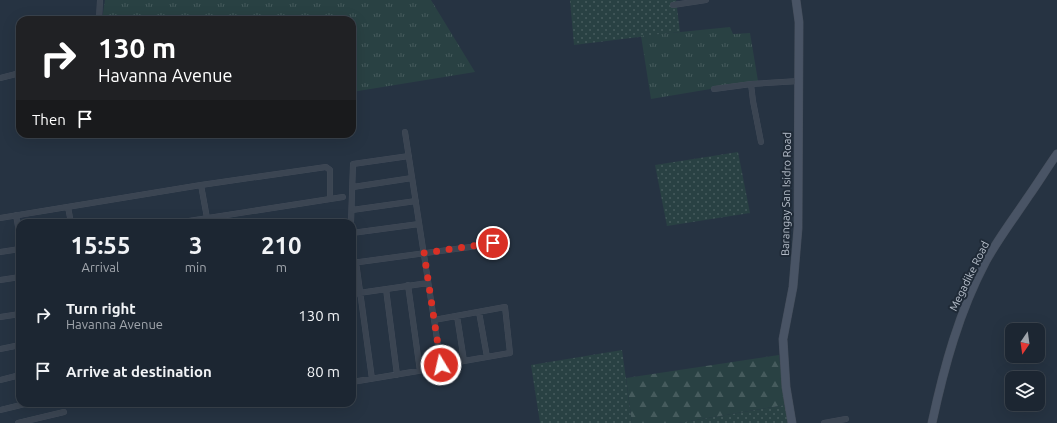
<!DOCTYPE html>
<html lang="en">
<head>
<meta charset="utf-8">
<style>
  :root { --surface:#1c2632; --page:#29323e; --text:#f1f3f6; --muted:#a0a5ac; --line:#3a434d }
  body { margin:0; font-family:Ubuntu,sans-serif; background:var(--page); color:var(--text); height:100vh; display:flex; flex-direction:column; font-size:15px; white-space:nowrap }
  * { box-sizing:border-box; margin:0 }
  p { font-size:13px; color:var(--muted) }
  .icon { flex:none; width:22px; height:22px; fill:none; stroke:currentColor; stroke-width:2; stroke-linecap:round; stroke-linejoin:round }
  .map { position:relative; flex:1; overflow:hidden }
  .side { position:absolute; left:16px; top:219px; width:340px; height:188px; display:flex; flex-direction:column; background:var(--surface); border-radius:12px; box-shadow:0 4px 16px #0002,0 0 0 1px var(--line) }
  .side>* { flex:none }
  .guide { position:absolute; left:16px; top:16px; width:340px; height:122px; border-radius:12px; box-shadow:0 4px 16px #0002,0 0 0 1px var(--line); background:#202124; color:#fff; overflow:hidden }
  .needle { width:26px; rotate:193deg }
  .controls { position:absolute; left:1005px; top:323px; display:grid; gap:8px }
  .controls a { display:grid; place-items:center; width:40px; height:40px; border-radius:8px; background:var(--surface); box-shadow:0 4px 16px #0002,0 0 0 1px var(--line); font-size:20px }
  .pin { position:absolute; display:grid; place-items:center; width:34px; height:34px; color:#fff; margin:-17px; border:2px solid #fff; border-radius:50%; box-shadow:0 1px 4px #0007 }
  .me { position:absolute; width:44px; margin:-22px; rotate:351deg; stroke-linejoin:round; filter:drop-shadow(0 0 3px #0008) }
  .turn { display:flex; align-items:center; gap:14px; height:84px; padding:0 16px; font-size:18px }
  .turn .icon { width:52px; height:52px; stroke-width:2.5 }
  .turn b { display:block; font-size:28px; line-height:34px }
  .then { display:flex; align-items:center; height:38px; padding:0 16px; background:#0003; gap:8px; font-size:15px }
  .eta { display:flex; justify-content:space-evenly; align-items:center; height:68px; text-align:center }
  .eta b { font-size:24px; font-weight:600; line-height:28px }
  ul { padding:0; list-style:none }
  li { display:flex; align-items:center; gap:12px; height:56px; padding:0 16px }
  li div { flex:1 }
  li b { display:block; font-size:15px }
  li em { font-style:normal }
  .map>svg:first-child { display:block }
  .grass { fill:url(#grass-dots) }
  .forest { fill:url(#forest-firs) }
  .park { fill:url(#park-tufts) }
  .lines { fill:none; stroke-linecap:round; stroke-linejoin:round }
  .street-casing { stroke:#454e5b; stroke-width:6 }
  .secondary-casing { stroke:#454e5b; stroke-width:9 }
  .street { stroke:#3b4552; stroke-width:5.5 }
  .secondary { stroke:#495465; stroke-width:8 }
  .route { stroke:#d93025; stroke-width:7; stroke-dasharray:0 12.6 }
  .labels { text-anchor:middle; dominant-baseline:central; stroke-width:4; stroke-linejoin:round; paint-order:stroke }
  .street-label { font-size:11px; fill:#b8c0cc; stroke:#1f2a37 }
</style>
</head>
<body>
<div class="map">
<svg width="1057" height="423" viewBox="0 0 1057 423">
  <defs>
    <pattern id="grass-dots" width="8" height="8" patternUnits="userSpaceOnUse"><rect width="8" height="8" fill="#294143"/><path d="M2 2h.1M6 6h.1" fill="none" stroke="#465b5d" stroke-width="1.8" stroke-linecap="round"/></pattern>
    <pattern id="forest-firs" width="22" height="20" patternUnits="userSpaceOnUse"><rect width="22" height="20" fill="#294143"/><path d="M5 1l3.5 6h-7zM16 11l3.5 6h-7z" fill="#465b5d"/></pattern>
    <pattern id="park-tufts" width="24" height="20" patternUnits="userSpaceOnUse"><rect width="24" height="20" fill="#294143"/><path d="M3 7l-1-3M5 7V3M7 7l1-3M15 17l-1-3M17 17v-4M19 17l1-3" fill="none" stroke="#465b5d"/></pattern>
  </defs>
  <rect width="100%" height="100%" fill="#263342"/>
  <path class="grass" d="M 570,0 L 676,0 L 680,32 L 574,45 Z
    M 738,152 L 750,213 L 667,226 L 655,165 Z
    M 622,350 L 632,423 L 540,423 L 531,365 Z
    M 785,405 L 789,423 L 678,423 Z"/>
  <path class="forest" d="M 779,355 L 785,405 L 678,423 L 632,423 L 626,378 Z"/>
  <path class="park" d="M 105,0 L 431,0 L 475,72 L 352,92 L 352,20 L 102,20 Z
    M 730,27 L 733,34 L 750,33 L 758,81 L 651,99 L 641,36 Z"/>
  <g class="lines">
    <defs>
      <path id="street" d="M 673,5 L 706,0
        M 99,20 L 100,0
        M 0,78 L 20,73
        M 751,84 L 753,101 L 761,142
        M 714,89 L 751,84 L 799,81
        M 405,132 L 441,365
        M 201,185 L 207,218
        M 353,187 L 412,178
        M 68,207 L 71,223
        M 352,210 L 416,201
        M 16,215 L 20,238
        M 0,218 L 201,185 L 326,167 L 330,170 L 330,199
        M 176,223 L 343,197
        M 351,223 L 353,164 L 409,156
        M 352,233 L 419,224
        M 0,252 L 20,249
        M 356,262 L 372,379
        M 352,263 L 507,242
        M 0,280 L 20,277
        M 408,285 L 420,371
        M 386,289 L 397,375
        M 352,294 L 428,283
        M 479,312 L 487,357
        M 457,316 L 464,361
        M 0,317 L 20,314
        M 0,349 L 20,345
        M 0,380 L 20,375
        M 352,382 L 436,368 L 441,365 L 510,353 L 505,307 L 434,320
        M 0,410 L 29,403
        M 18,423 L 64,412
        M 824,423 L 846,419"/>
      <path id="secondary" d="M 792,423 L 786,387 L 783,339 L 793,287 L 798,228 L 799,22 L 796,0
        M 932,423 C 944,367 959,312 986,261 C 998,239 1014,218 1028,197 C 1038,183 1047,168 1057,154"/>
    </defs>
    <use href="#street" class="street-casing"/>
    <use href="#secondary" class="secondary-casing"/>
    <use href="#street" class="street"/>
    <use href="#secondary" class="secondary"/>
  </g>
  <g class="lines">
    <path class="route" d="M 441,365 L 424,253 L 493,243"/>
  </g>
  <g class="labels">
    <g class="street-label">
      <text transform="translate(786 194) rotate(-89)">Barangay San Isidro Road</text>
      <text transform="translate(969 276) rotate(-64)">Megadike Road</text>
    </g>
  </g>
</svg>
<div class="controls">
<a><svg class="needle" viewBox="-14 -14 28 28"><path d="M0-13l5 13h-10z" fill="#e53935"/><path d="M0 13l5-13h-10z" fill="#a0a5ac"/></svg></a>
<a><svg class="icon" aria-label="layers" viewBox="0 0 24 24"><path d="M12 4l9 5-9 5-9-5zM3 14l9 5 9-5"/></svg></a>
</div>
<div class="pin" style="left:493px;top:243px;background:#d93025"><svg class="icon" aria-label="arrive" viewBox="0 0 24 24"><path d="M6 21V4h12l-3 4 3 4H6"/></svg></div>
<svg class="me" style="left:441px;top:365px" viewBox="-20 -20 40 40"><circle r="17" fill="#d93025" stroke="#fff" stroke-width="3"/><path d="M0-11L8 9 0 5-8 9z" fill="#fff"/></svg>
<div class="guide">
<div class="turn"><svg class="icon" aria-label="right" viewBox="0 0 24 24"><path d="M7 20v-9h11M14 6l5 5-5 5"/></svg><div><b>130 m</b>Havanna Avenue</div></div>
<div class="then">Then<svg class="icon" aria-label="arrive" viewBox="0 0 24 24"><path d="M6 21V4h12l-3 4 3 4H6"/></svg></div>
</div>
<section class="side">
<div class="eta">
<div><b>15:55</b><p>Arrival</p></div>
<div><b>3</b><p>min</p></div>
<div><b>210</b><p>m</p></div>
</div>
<ul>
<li><svg class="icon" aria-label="right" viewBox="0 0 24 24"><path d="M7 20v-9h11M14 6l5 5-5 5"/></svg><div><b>Turn right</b><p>Havanna Avenue</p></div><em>130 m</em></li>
<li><svg class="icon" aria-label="arrive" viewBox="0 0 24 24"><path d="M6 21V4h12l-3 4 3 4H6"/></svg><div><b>Arrive at destination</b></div><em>80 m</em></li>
</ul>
</section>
</div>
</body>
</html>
